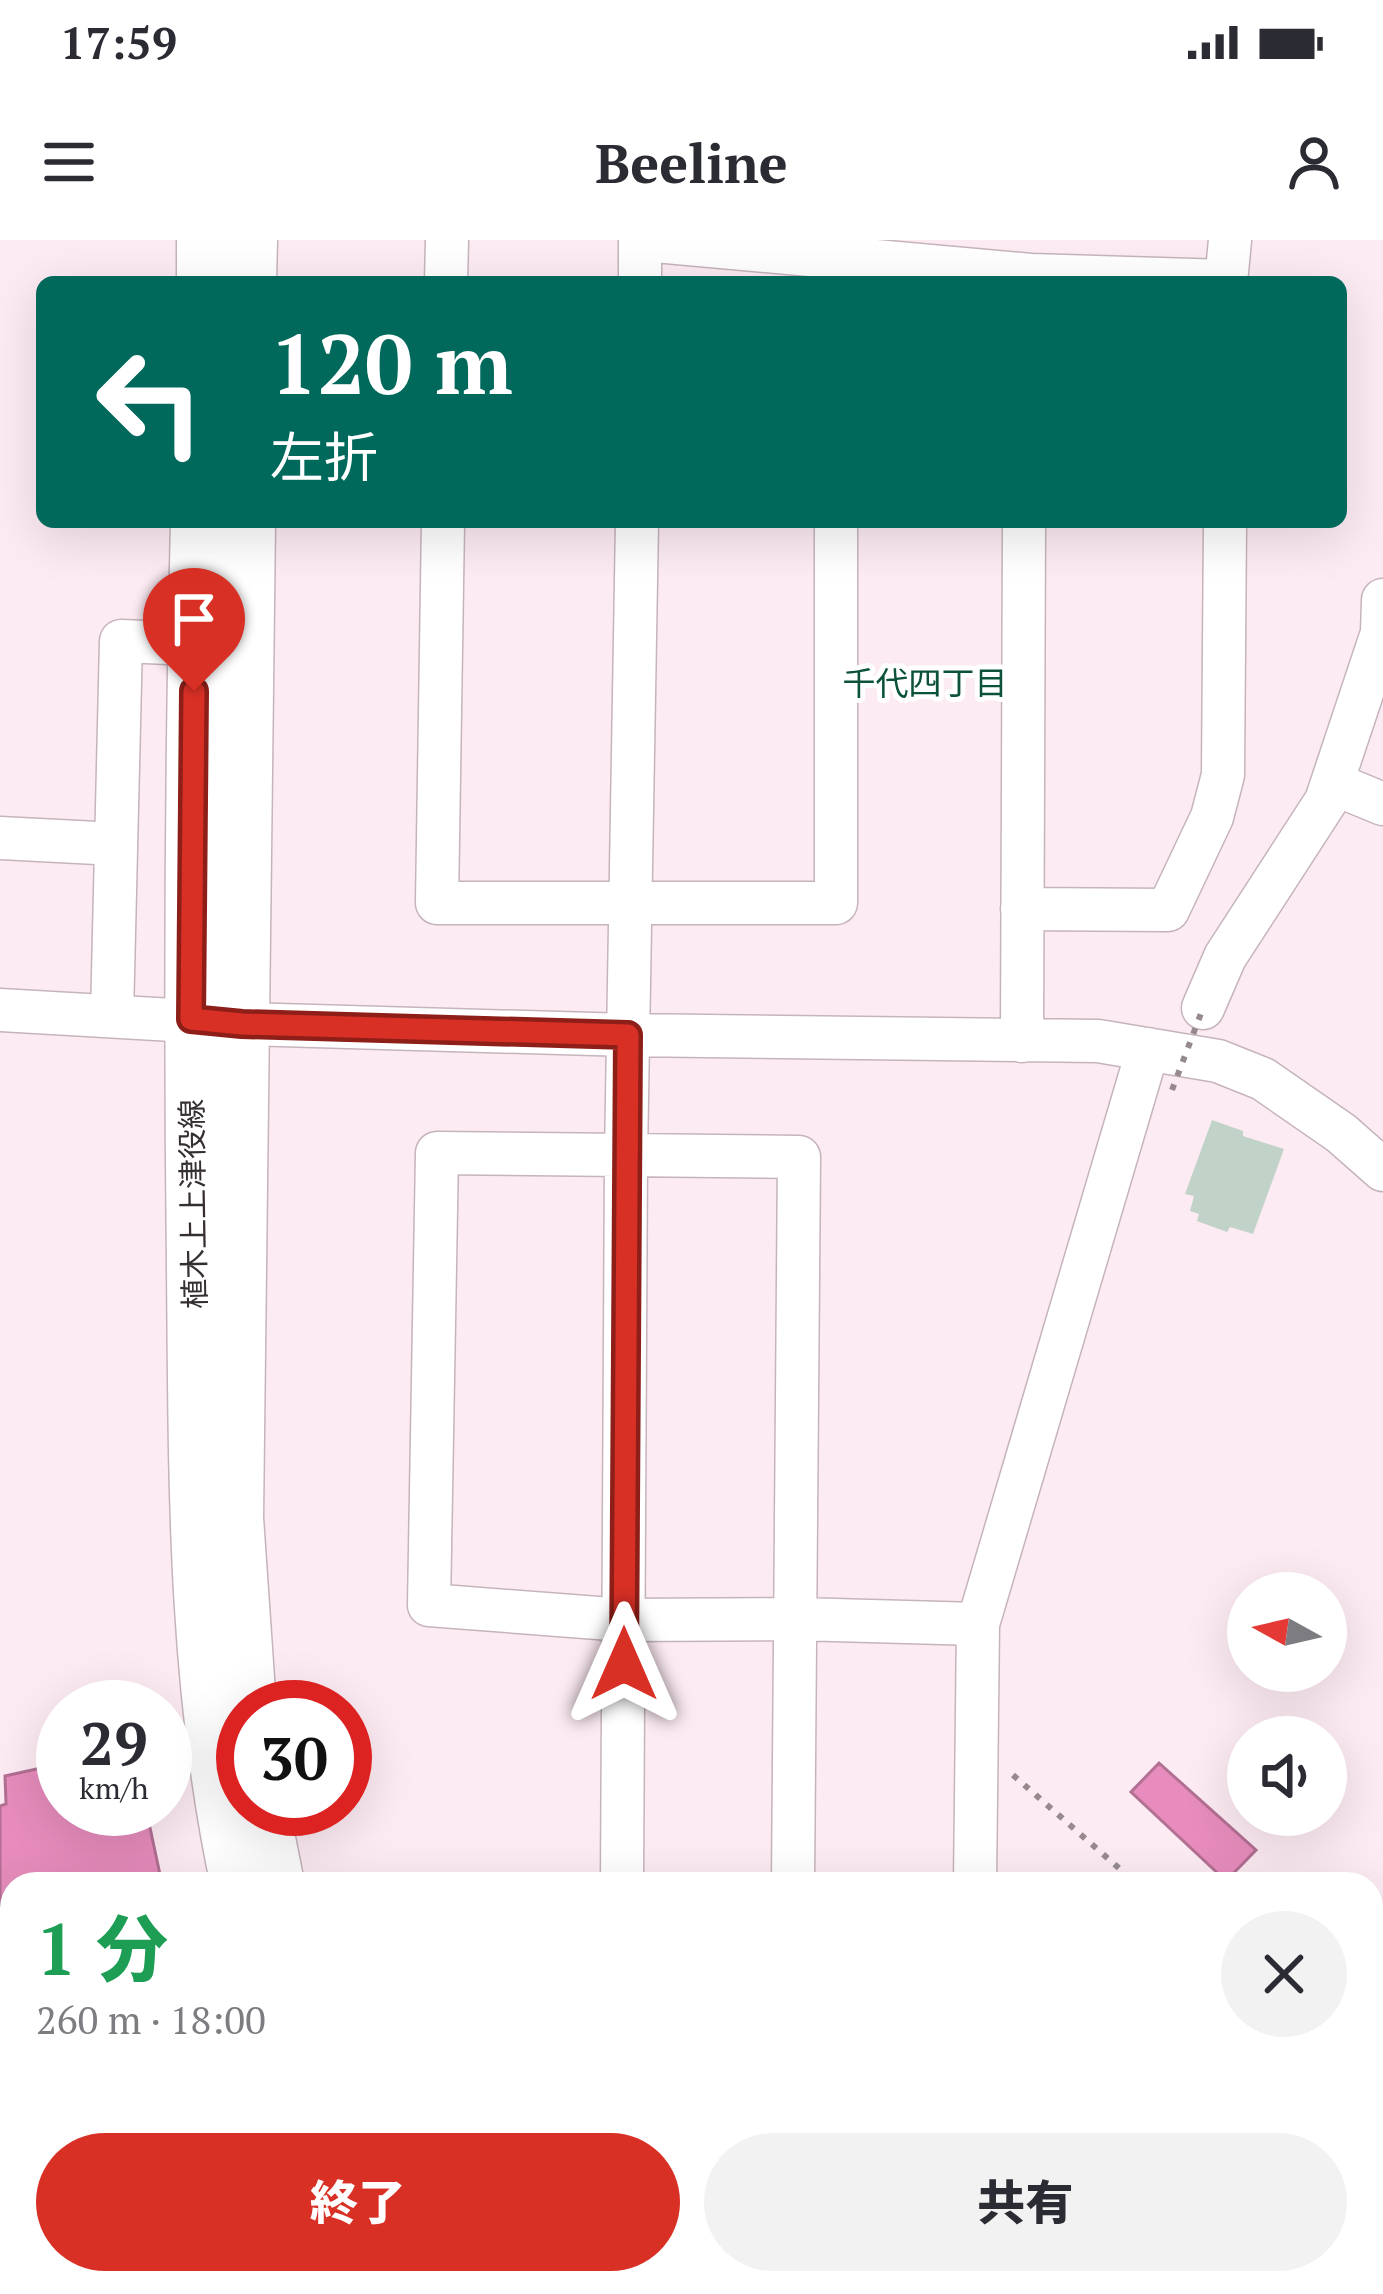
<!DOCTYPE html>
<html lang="ja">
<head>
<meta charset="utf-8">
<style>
  :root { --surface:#fff; --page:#f2f2f3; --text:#2b2b33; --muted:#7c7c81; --accent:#d93025 }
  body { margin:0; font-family:"PT Serif","Noto Sans JP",serif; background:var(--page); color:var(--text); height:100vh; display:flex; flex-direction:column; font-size:45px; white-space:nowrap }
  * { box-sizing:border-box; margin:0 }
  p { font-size:39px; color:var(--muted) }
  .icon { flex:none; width:66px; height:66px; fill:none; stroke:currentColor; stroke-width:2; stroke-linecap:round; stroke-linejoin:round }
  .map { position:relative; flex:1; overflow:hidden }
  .side { position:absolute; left:0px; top:1632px; width:1383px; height:423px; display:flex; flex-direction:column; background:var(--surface); border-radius:36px 36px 0 0; box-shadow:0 12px 48px #0002 }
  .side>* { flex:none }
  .banner { position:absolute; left:36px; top:36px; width:1311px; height:252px; border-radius:18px; box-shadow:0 12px 48px #0002; background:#00695c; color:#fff; overflow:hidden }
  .needle { width:78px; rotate:278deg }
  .controls { position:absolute; left:1227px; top:1332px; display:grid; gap:24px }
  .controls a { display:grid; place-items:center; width:120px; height:120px; border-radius:50%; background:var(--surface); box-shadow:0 12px 48px #0002; font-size:60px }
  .speed { position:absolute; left:36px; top:1440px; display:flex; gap:24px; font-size:60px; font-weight:700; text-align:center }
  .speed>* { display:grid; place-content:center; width:156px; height:156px; border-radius:50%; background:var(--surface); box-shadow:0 12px 48px #0002; line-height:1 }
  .speed small { font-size:30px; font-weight:400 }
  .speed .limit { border:18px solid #d22; background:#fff; color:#111 }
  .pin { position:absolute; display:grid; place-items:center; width:102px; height:102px; color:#fff; margin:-123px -51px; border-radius:50% 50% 50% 0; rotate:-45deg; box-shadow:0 0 12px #0007 }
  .pin .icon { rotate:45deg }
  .me { position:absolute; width:132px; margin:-66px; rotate:0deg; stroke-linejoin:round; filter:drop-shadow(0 0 9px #0008) }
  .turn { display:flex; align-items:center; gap:42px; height:252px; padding:0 36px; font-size:54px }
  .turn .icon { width:156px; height:156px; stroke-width:2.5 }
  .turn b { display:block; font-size:84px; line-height:102px }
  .round { display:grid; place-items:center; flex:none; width:126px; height:126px; border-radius:63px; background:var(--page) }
  .summary { display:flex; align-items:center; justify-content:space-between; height:204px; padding:0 36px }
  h1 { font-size:72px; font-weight:800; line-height:90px; color:#1e9e55 }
  .button { display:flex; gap:24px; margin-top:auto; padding:24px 36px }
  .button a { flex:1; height:138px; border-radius:72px; background:var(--accent); color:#fff; font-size:48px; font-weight:800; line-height:138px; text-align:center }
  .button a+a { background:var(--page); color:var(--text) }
  .status { display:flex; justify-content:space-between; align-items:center; height:84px; padding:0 60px; background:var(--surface); direction:ltr }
  .status svg { height:33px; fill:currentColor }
  header { display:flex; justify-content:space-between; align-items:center; height:156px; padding:0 36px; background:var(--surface); font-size:54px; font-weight:800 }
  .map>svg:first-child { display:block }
  .water { fill:#e78cbc; stroke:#b27093; stroke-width:3 }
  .building { fill:#c1d2c9 }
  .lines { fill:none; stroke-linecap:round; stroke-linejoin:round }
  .minor-casing { stroke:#c6b4bd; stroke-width:45 }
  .major-casing { stroke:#c6b4bd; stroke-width:57 }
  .path { stroke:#968a8f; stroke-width:6; stroke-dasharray:6 9; stroke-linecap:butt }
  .minor { stroke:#fff; stroke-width:42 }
  .major { stroke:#fff; stroke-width:54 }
  .path-bridge { stroke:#968a8f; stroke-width:6; stroke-dasharray:6 9; stroke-linecap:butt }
  .route-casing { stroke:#8d1f18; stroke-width:30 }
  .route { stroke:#d93025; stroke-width:21 }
  .labels { text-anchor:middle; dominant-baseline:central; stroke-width:10; stroke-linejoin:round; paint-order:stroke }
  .street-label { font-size:30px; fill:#362f32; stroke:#fff }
  .neighbourhood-label { font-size:33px; fill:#0b5239; stroke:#fff }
</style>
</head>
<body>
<div class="status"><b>17:59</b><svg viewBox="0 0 49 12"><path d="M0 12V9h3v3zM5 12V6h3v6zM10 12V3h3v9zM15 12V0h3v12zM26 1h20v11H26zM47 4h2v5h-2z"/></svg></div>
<header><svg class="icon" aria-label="menu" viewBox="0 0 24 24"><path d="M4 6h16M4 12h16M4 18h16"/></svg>Beeline<svg class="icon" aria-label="person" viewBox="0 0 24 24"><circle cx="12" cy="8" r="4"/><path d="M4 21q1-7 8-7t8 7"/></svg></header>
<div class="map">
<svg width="1383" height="2054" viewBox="0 0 1383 2054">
  <rect width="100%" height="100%" fill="#fdebf3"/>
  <path class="water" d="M 63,1523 L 63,1569 L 146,1569 L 162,1644 L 12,1644 L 12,2043 L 249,2043 L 251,2054 L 9,2054 L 0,2007 L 0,1566 L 6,1564 L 5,1536 Z
    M 1159,1523 L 1256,1610 L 1226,1641 L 1131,1552 Z"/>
  <path class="building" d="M 1212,880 L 1243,891 L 1243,896 L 1284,909 L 1253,994 L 1230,987 L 1227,992 L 1197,981 L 1199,974 L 1190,971 L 1194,956 L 1185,954 Z
    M 1383,1688 L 1383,1769 L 1376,1774 L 1371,1769 L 1371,1701 Z"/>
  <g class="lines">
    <defs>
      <path id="minor" d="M 644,0 L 1031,35 L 1226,41
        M 446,42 L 447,0
        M 640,42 L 640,0
        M 1226,42 L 1230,0
        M 443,282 L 437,663 L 836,663 L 836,282
        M 1332,543 L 1383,564
        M 0,598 L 116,604
        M 1022,669 L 1168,670 L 1212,577 L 1223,535 L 1225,282
        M 1203,768 L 1225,717 L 1326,561 L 1382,393 L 1383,360
        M 0,770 L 242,784 L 628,795 L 1098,801 L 1218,821 L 1263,839 L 1341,893 L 1383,930
        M 112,776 L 121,401 L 195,404
        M 1022,801 L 1024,282
        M 622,1644 L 626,916 L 637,282
        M 793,1644 L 799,917 L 437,913 L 429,1365 L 624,1380 L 798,1379 L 978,1384
        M 975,1644 L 978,1384 L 1148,809
        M 1371,1945 L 1383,1932
        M 739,2043 L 742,2054
        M 1088,2043 L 1095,2054
        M 1034,2054 L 1051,2043
        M 1256,2054 L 1269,2043"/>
      <path id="major" d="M 204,42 L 204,0
        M 249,42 L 250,0
        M 198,282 C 192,531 191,779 194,1028 C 196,1235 194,1441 238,1644
        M 248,282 L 236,1278 L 249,1467
        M 262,1569 L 277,1644
        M 320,2043 L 322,2054
        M 364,2043 L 366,2054"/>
    </defs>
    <use href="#minor" class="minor-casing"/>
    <use href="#major" class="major-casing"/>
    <path class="path" d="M 1013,1535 L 1137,1644
      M 1371,1851 L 1383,1862"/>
    <use href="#minor" class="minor"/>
    <use href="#major" class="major"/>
    <path class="path-bridge" d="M 1172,850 L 1203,768"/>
  </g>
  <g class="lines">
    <defs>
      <path id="route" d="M 194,451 L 191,779 L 242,784 L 628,795 L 624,1424"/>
    </defs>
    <use href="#route" class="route-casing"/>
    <use href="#route" class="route"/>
  </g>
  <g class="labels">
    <g class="street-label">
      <text transform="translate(193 964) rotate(-91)">植木上上津役線</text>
    </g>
    <g class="neighbourhood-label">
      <text x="925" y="442">千代四丁目</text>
    </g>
  </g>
</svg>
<div class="controls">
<a><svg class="needle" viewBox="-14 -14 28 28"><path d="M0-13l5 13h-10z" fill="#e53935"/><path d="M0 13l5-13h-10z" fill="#7c7c81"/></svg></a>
<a><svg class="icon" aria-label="sound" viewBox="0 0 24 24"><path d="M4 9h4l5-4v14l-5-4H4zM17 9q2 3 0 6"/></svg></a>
</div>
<div class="speed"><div>29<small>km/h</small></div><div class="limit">30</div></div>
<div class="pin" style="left:194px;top:451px;background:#d93025"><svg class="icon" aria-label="arrive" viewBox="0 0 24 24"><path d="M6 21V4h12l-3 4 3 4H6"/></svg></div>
<svg class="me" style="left:624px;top:1424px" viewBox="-20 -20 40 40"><path d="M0-17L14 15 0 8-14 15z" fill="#d93025" stroke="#fff" stroke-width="4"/></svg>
<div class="banner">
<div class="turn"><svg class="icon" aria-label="left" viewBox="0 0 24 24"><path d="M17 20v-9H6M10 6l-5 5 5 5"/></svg><div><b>120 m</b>左折</div></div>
</div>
<section class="side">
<div class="summary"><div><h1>1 分</h1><p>260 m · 18:00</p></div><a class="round"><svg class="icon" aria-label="close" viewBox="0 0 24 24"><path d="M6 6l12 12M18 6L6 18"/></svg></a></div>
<div class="button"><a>終了</a><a>共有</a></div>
</section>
</div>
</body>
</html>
